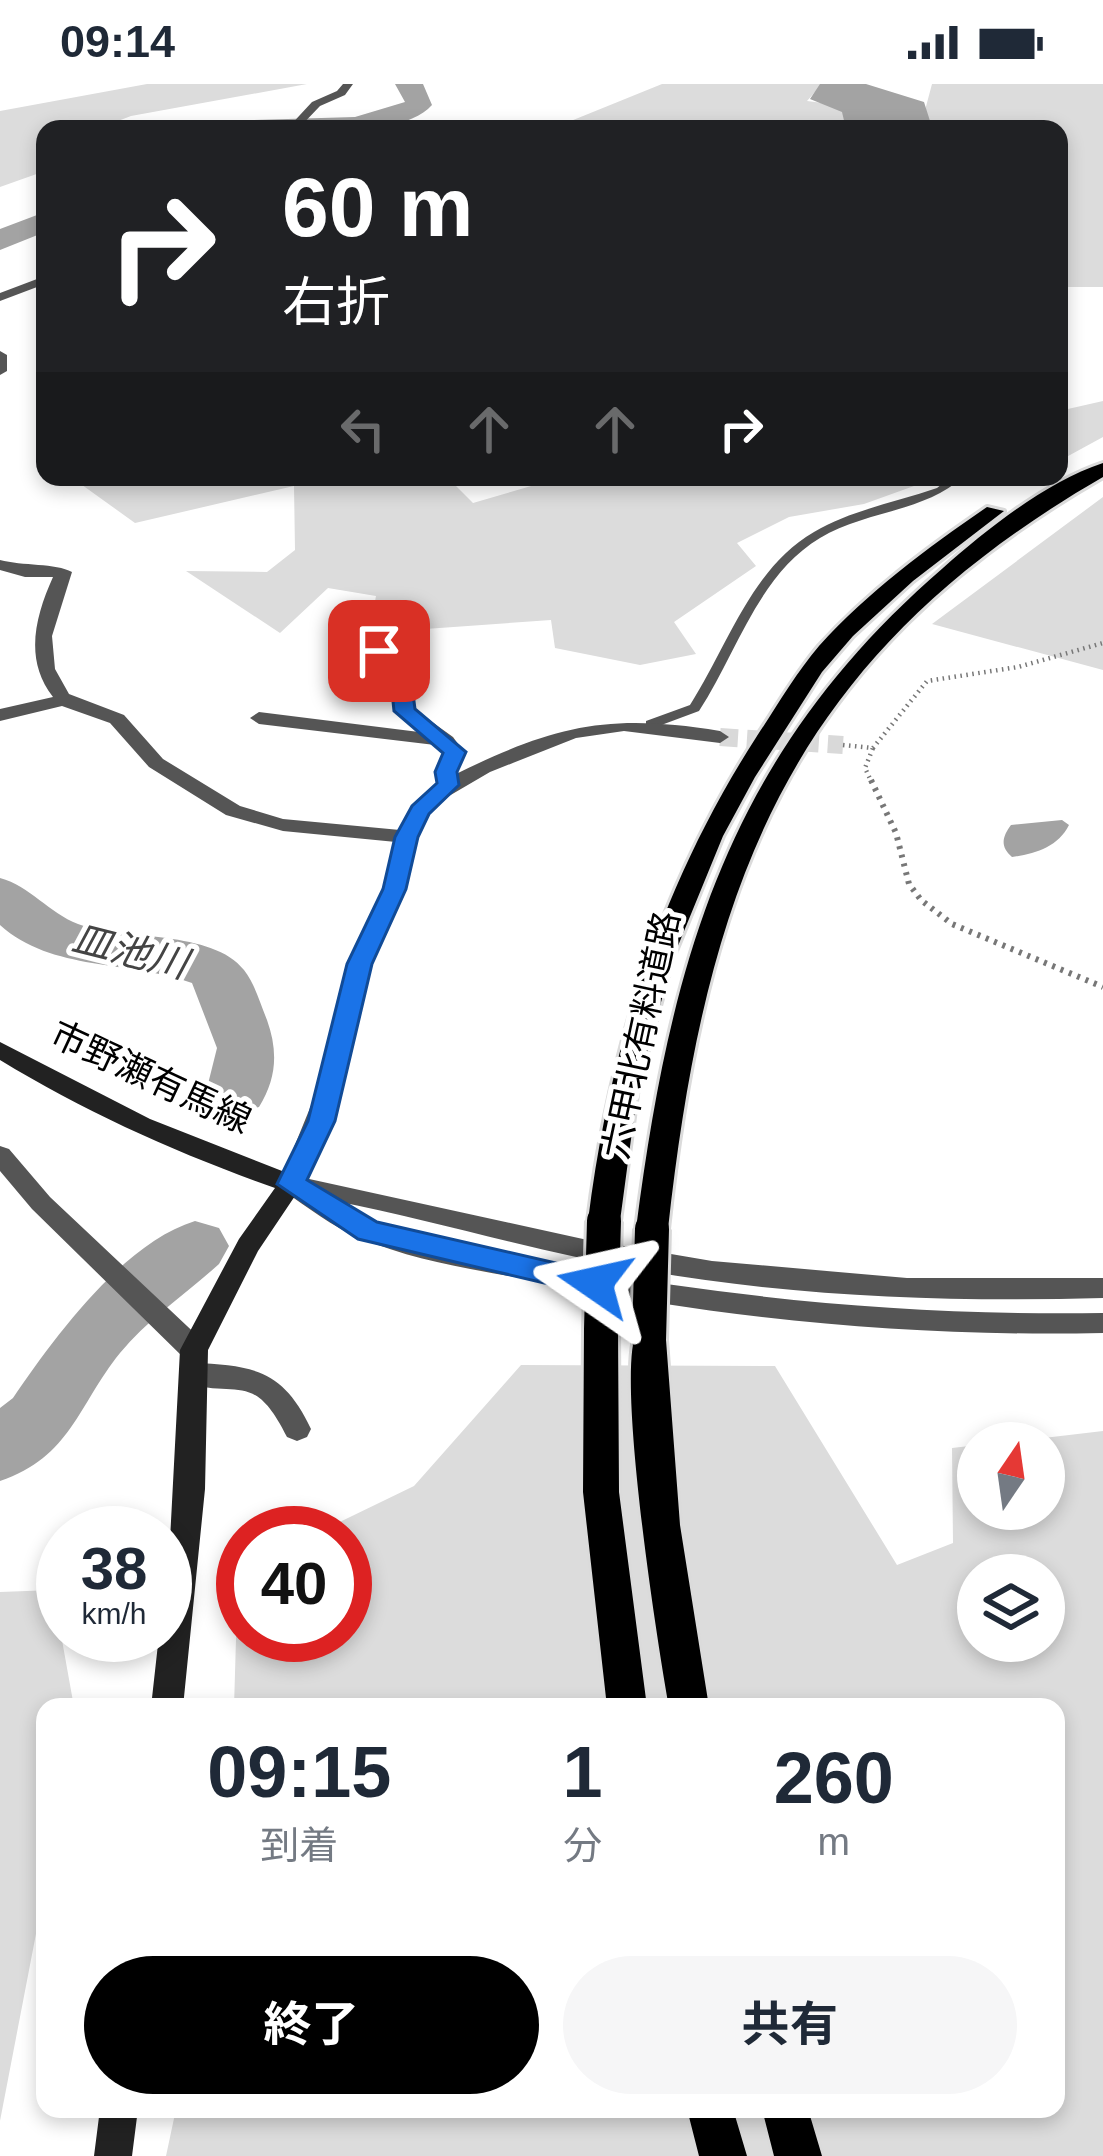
<!DOCTYPE html>
<html lang="ja">
<head>
<meta charset="utf-8">
<style>
  :root { --surface:#fff; --page:#f6f6f7; --text:#1f2937; --muted:#747a83; --accent:#000 }
  body { margin:0; font-family:Arial,"Noto Sans JP",sans-serif; background:var(--page); color:var(--text); height:100vh; display:flex; flex-direction:column; font-size:45px; white-space:nowrap }
  * { box-sizing:border-box; margin:0 }
  p { font-size:39px; color:var(--muted) }
  .icon { flex:none; width:66px; height:66px; fill:none; stroke:currentColor; stroke-width:2; stroke-linecap:round; stroke-linejoin:round }
  .map { position:relative; flex:1; overflow:hidden }
  .sheet { position:absolute; left:36px; top:1614px; width:1029px; height:420px; display:flex; flex-direction:column; background:var(--surface); border-radius:24px; box-shadow:0 6px 18px #0003 }
  .sheet>* { flex:none }
  .top-card { position:absolute; left:36px; top:36px; width:1032px; height:366px; border-radius:24px; box-shadow:0 6px 18px #0003; background:#202124; color:#fff; overflow:hidden }
  .needle { width:78px; rotate:13deg }
  .buttons { position:absolute; left:957px; top:1338px; display:grid; gap:24px }
  .buttons a { display:grid; place-items:center; width:108px; height:108px; border-radius:50%; background:var(--surface); box-shadow:0 6px 18px #0003; font-size:60px }
  .speed { position:absolute; left:36px; top:1422px; display:flex; gap:24px; font-size:60px; font-weight:700; text-align:center }
  .speed>* { display:grid; place-content:center; width:156px; height:156px; border-radius:50%; background:var(--surface); box-shadow:0 6px 18px #0003; line-height:1 }
  .speed small { font-size:30px; font-weight:400 }
  .speed .limit { border:18px solid #d22; background:#fff; color:#111 }
  .pin { position:absolute; display:grid; place-items:center; width:102px; height:102px; color:#fff; margin:-51px; border-radius:24px; box-shadow:0 6px 18px #0006 }
  .me { position:absolute; width:132px; margin:-66px; rotate:281deg; stroke-linejoin:round; filter:drop-shadow(0 0 9px #0008) }
  .turn { display:flex; align-items:center; gap:42px; height:252px; padding:0 48px; font-size:54px }
  .turn .icon { width:156px; height:156px; stroke-width:2.5 }
  .turn b { display:block; font-size:84px; line-height:102px }
  .lanes { display:flex; align-items:center; height:114px; padding:0 48px; background:#0003; justify-content:center; gap:60px; direction:ltr }
  .lanes .off { opacity:.35 }
  .eta { display:flex; justify-content:space-evenly; align-items:center; height:204px; text-align:center }
  .eta b { font-size:72px; font-weight:700; line-height:84px }
  .action { display:flex; gap:24px; margin-top:auto; padding:24px 48px }
  .action a { flex:1; height:138px; border-radius:72px; background:var(--accent); color:#fff; font-size:48px; font-weight:700; line-height:138px; text-align:center }
  .action a+a { background:var(--page); color:var(--text) }
  .status { display:flex; justify-content:space-between; align-items:center; height:84px; padding:0 60px; background:var(--surface); direction:ltr }
  .status svg { height:33px; fill:currentColor }
  .map>svg:first-child { display:block }
  .green { fill:#dcdcdc; fill-rule:evenodd }
  .water { fill:#a3a3a3 }
  .lines { fill:none; stroke-linecap:round; stroke-linejoin:round }
  .river { fill:#a3a3a3; fill-rule:evenodd }
  .minor-tunnel { stroke:#d9d9d9; stroke-width:18; stroke-dasharray:18 9; stroke-linecap:butt }
  .primary-casing { stroke:#dbdbdb; stroke-width:6 }
  .path-far1 { stroke:#777; stroke-width:4.5; stroke-dasharray:1.5 4.5; stroke-linecap:butt }
  .path { stroke:#777; stroke-width:6; stroke-dasharray:3 6; stroke-linecap:butt }
  .service { fill:#555; fill-rule:evenodd }
  .minor { fill:#555; fill-rule:evenodd }
  .tertiary { fill:#555; fill-rule:evenodd }
  .secondary { fill:#222; fill-rule:evenodd }
  .primary { fill:#000; fill-rule:evenodd }
  .primary-bridge-casing { stroke:#dbdbdb; stroke-width:40; stroke-linecap:butt }
  .primary-bridge { stroke:#000; stroke-width:34 }
  .route { fill:#1a73e8; stroke:#114b97; stroke-width:3 }
  .labels { text-anchor:middle; dominant-baseline:central; stroke-width:10; stroke-linejoin:round; paint-order:stroke }
  .street-label { font-size:36px; fill:#000; stroke:#fff }
  .water-label { font-size:39px; font-style:italic; fill:#444; stroke:#fff }
</style>
</head>
<body>
<div class="status"><b>09:14</b><svg viewBox="0 0 49 12"><path d="M0 12V9h3v3zM5 12V6h3v6zM10 12V3h3v9zM15 12V0h3v12zM26 1h20v11H26zM47 4h2v5h-2z"/></svg></div>
<div class="map">
<svg width="1103" height="2072" viewBox="0 0 1103 2072">
  <rect width="100%" height="100%" fill="#fff"/>
  <path class="green" d="M 147,0 L 307,0 L 131,32 L 97,45 L 45,45 L 45,87 L 0,103 L 0,27 Z
    M 662,0 L 822,0 L 807,17 L 847,22 L 848,45 L 551,45 Z
    M 932,0 L 1103,0 L 1103,203 L 1059,203 L 1059,45 L 920,45 Z
    M 1103,317 L 1103,353 L 1059,377 L 1059,327 Z
    M 71,393 L 447,393 L 473,419 L 562,393 L 939,393 L 864,420 L 789,433 L 737,459 L 756,482 L 674,538 L 696,570 L 640,581 L 555,564 L 551,536 L 369,549 L 376,512 L 328,504 L 280,549 L 186,487 L 267,488 L 295,466 L 294,402 L 135,439 Z
    M 1103,413 L 1103,586 L 932,540 Z
    M 521,1281 L 775,1282 L 897,1481 L 953,1459 L 952,1364 L 978,1361 L 978,1425 L 1044,1425 L 1044,1359 L 1000,1359 L 1103,1347 L 1103,2072 L 166,2072 L 176,2025 L 1056,2025 L 1056,1623 L 234,1623 L 238,1487 L 243,1485 L 243,1551 L 345,1551 L 345,1449 L 317,1449 L 414,1402 ZM 978,1491 L 1044,1491 L 1044,1557 L 978,1557 Z
    M 53,1506 L 74,1623 L 45,1623 L 45,1803 L 0,2037 L 0,1508 Z"/>
  <path class="water" d="M 820,0 L 866,0 L 924,18 L 930,37 L 916,45 L 846,45 L 842,28 L 810,15 Z
    M 1062,736 L 1069,741 C 1058,763 1035,770 1012,773 C 1000,763 1002,753 1011,741 Z"/>
  <g class="lines">
    <path class="river" d="M 395,0 L 423,0 L 432,21 C 397,61 262,45 208,45 L 222,37 L 355,33 L 405,18 Z
      M 45,128 L 45,148 L 0,166 L 0,145 Z
      M 0,794 C 30,802 49,829 78,840 C 123,856 213,846 244,886 C 255,900 260,919 267,936 C 278,967 277,994 259,1023 L 237,1029 L 215,1023 L 206,1008 L 217,964 L 192,899 C 130,876 52,888 0,841 Z
      M 195,1137 L 219,1144 L 229,1162 L 219,1180 C 187,1209 147,1236 120,1269 C 78,1321 71,1373 0,1397 L 0,1324 L 13,1314 C 54,1254 123,1159 195,1137 Z"/>
    <path class="minor-tunnel" d="M 720,653 L 843,661"/>
    <defs>
      <path id="primary" d="M 1103,379 L 1103,393 C 789,574 706,800 668,1145 L 663,1153 L 641,1153 L 636,1145 C 671,873 729,669 943,484 C 987,445 1046,398 1103,379 Z
        M 987,423 L 1004,427 L 913,497 L 853,552 L 822,588 L 755,693 L 723,752 L 673,874 L 638,1003 L 620,1137 L 615,1145 L 593,1145 L 588,1137 C 610,961 661,801 757,652 C 777,622 796,589 819,562 C 868,508 927,464 987,423 Z
        M 601,1232 L 613,1236 L 618,1245 L 619,1408 L 647,1623 L 607,1623 L 583,1408 L 584,1245 L 589,1236 Z
        M 649,1243 L 661,1247 L 666,1256 L 680,1441 L 709,1623 L 669,1623 C 658,1564 615,1288 637,1247 Z
        M 687,2025 L 733,2025 L 747,2072 L 699,2072 Z
        M 762,2025 L 808,2025 L 822,2072 L 774,2072 Z"/>
    </defs>
    <use href="#primary" class="primary-casing"/>
    <path class="path-far1" d="M 843,661 L 873,664 L 927,597 L 1018,583 L 1103,559
      M 872,699 L 865,684 L 873,664"/>
    <path class="path" d="M 871,696 L 896,749 L 909,800 L 921,816 L 952,840 L 1103,903"/>
    <path class="service" d="M 951,393 L 963,393 C 925,428 864,427 820,454 C 758,491 737,569 699,627 L 656,643 L 646,643 L 646,637 L 690,621 C 727,564 751,484 814,448 C 851,426 897,418 937,404 Z"/>
    <path class="minor" d="M 343,0 L 353,0 L 345,11 L 320,22 L 298,45 L 287,45 L 312,18 L 337,7 Z
      M 45,192 L 45,200 L 0,217 L 0,209 Z
      M 0,267 L 7,271 L 7,287 L 0,291 Z
      M 0,476 C 22,482 56,479 72,488 L 52,552 L 55,585 L 69,610 L 124,631 L 163,675 L 240,722 L 283,735 L 400,746 L 416,718 L 438,700 L 436,688 L 445,669 L 435,661 L 259,640 L 250,634 L 259,628 L 419,648 L 396,627 L 391,588 L 370,567 L 379,562 L 409,587 L 414,625 L 453,653 L 464,668 L 456,690 C 556,641 609,629 720,647 L 729,653 L 720,659 L 624,647 L 576,654 L 490,688 L 437,719 L 422,740 L 403,809 L 373,873 L 336,1019 L 303,1100 L 300,1106 L 282,1106 L 279,1100 L 312,1019 L 351,873 L 383,809 L 396,758 L 283,747 L 226,731 L 149,683 L 110,639 L 62,622 L 0,637 L 0,625 L 53,613 C 24,576 35,533 53,493 L 25,493 L 0,486 Z
      M 0,1062 L 9,1065 L 50,1113 L 204,1258 L 208,1266 L 204,1274 L 194,1277 L 184,1274 L 32,1125 L 0,1087 Z
      M 193,1279 C 254,1281 284,1287 311,1345 L 307,1353 L 297,1357 L 287,1353 C 253,1285 239,1316 183,1298 L 179,1290 L 183,1282 Z"/>
    <path class="tertiary" d="M 291,1091 L 583,1155 L 712,1177 L 907,1194 L 1103,1194 L 1103,1214 C 950,1218 798,1213 647,1187 C 542,1169 440,1138 335,1117 C 396,1156 466,1164 536,1178 C 725,1214 911,1232 1103,1229 L 1103,1249 C 915,1253 732,1236 547,1199 C 485,1187 419,1179 360,1154 C 332,1143 308,1123 282,1106 L 279,1100 L 282,1094 Z"/>
    <path class="secondary" d="M 0,958 L 150,1035 L 300,1094 L 303,1100 L 258,1167 L 208,1266 L 205,1405 L 183,1623 L 151,1623 L 159,1551 L 165,1551 L 180,1266 L 239,1155 L 275,1104 C 179,1070 87,1029 0,976 Z
      M 100,2025 L 138,2025 L 132,2072 L 94,2072 Z"/>
    <use href="#primary" class="primary"/>
    <defs>
      <path id="primary-bridge" d="M 601,1245 L 604,1137
        M 649,1256 L 652,1145"/>
    </defs>
    <use href="#primary-bridge" class="primary-bridge-casing"/>
    <use href="#primary-bridge" class="primary-bridge"/>
  </g>
  <path class="route" d="M 372,562 L 386,562 L 410,587 L 415,625 L 466,668 L 457,688 L 459,701 L 429,730 L 418,753 L 406,805 L 372,880 L 335,1037 L 307,1096 L 377,1138 L 595,1188 L 606,1191 L 610,1199 L 606,1207 L 595,1211 L 358,1155 L 277,1100 L 308,1037 L 347,880 L 383,805 L 395,753 L 412,722 L 437,699 L 435,688 L 443,669 L 394,627 L 390,588 L 372,571 Z"/>
  <g class="labels">
    <g class="street-label">
      <text transform="translate(641 951) rotate(-78)">六甲北有料道路</text>
      <text transform="translate(151 993) rotate(25)">市野瀬有馬線</text>
    </g>
    <g class="water-label">
      <text transform="translate(130 867) rotate(14)">皿池川</text>
    </g>
  </g>
</svg>
<div class="buttons">
<a><svg class="needle" viewBox="-14 -14 28 28"><path d="M0-13l5 13h-10z" fill="#e53935"/><path d="M0 13l5-13h-10z" fill="#747a83"/></svg></a>
<a><svg class="icon" aria-label="layers" viewBox="0 0 24 24"><path d="M12 4l9 5-9 5-9-5zM3 14l9 5 9-5"/></svg></a>
</div>
<div class="speed"><div>38<small>km/h</small></div><div class="limit">40</div></div>
<div class="pin" style="left:379px;top:567px;background:#d93025"><svg class="icon" aria-label="arrive" viewBox="0 0 24 24"><path d="M6 21V4h12l-3 4 3 4H6"/></svg></div>
<svg class="me" style="left:595px;top:1199px" viewBox="-20 -20 40 40"><path d="M0-17L14 15 0 8-14 15z" fill="#1a73e8" stroke="#fff" stroke-width="4"/></svg>
<div class="top-card">
<div class="turn"><svg class="icon" aria-label="right" viewBox="0 0 24 24"><path d="M7 20v-9h11M14 6l5 5-5 5"/></svg><div><b>60 m</b>右折</div></div>
<div class="lanes"><svg class="icon off" aria-label="left" viewBox="0 0 24 24"><path d="M17 20v-9H6M10 6l-5 5 5 5"/></svg><svg class="icon off" aria-label="ahead" viewBox="0 0 24 24"><path d="M12 20V5M6 11l6-6 6 6"/></svg><svg class="icon off" aria-label="ahead" viewBox="0 0 24 24"><path d="M12 20V5M6 11l6-6 6 6"/></svg><svg class="icon" aria-label="right" viewBox="0 0 24 24"><path d="M7 20v-9h11M14 6l5 5-5 5"/></svg></div>
</div>
<section class="sheet">
<div class="eta">
<div><b>09:15</b><p>到着</p></div>
<div><b>1</b><p>分</p></div>
<div><b>260</b><p>m</p></div>
</div>
<div class="action"><a>終了</a><a>共有</a></div>
</section>
</div>
</body>
</html>
